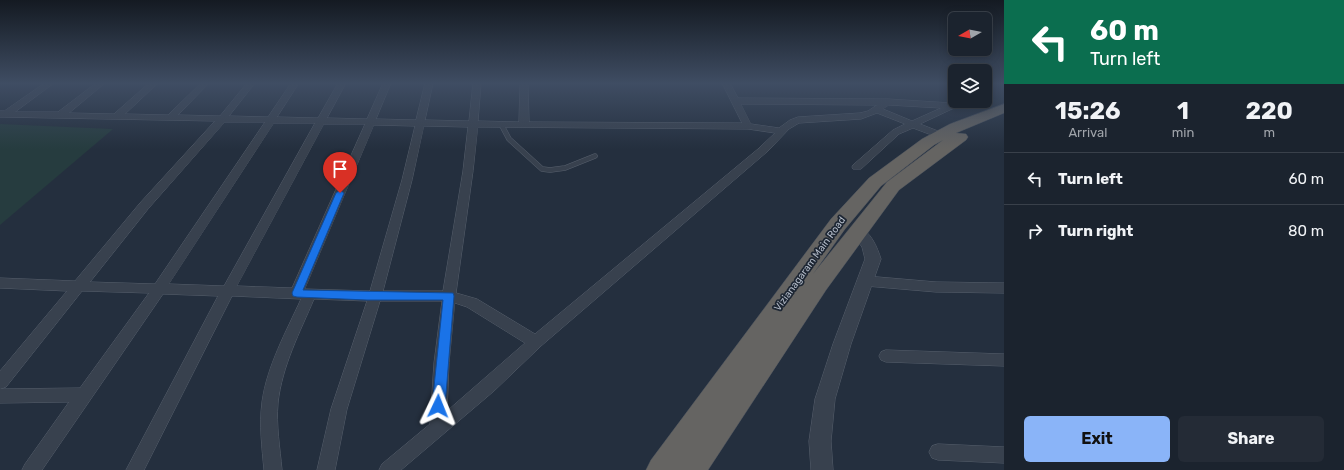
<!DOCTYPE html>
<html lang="en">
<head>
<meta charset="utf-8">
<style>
  :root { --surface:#1b232e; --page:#242b36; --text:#f1f3f6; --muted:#a0a4aa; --line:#39404a; --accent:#8ab4f8 }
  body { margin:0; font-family:Rubik,sans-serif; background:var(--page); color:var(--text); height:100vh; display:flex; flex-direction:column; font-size:15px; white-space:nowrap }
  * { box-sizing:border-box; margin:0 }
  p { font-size:13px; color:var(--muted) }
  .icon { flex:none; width:22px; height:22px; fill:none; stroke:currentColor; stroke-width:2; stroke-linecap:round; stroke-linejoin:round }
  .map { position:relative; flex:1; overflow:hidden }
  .panel { display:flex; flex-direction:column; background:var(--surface); width:340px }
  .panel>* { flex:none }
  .top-card { background:#0b6e4f; color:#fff; overflow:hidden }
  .needle { width:26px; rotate:261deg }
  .buttons { position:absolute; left:948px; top:12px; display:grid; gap:8px }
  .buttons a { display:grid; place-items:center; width:44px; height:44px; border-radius:6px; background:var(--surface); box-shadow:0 2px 10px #0003,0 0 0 1px var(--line); font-size:20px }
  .pin { position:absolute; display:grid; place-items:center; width:34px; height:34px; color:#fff; margin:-41px -17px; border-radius:50% 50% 50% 0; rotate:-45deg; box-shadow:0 0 4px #0007 }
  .pin .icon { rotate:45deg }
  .me { position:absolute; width:44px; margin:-22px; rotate:2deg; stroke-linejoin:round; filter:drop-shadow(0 0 3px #0008) }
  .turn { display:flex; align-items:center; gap:14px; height:84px; padding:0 20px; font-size:18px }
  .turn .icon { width:52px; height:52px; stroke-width:2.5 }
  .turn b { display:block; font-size:28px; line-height:34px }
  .eta { display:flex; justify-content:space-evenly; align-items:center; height:68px; text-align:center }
  .eta b { font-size:24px; font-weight:700; line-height:28px }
  .cta { display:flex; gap:8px; margin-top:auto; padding:8px 20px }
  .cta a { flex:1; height:46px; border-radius:6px; background:var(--accent); color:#111; font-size:16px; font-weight:700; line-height:46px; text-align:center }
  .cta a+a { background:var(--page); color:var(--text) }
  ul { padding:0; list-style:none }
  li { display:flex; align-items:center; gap:12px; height:52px; padding:0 20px; border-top:1px solid var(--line) }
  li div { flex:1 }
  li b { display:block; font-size:15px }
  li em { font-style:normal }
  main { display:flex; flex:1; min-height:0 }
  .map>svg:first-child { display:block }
  .green { fill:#263c3f }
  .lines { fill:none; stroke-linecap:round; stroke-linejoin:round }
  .service-casing { stroke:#565f6c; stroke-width:5.5 }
  .minor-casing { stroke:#565f6c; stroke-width:1 }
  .tertiary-casing { stroke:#565f6c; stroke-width:1 }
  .trunk-casing { stroke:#434c59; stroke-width:1 }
  .service { stroke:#38414e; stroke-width:4.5 }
  .minor { fill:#38414e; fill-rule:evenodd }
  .tertiary { fill:#38414e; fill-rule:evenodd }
  .trunk { fill:#656462; fill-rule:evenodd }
  .route { fill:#1a73e8; stroke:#114b97 }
  .labels { text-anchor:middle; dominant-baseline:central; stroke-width:3.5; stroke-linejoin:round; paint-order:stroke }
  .street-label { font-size:10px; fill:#b4bcc9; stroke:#1d2633 }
</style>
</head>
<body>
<main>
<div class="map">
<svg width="1004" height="470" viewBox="0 0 1004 470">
  <rect width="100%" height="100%" fill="#242f3e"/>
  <path class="green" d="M 0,124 L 113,129 L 0,225 Z"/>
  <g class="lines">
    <defs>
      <path id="service" d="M 501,124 L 509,139 L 542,169 L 550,170 L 565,168 L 595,156"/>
      <path id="minor" d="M 45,83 L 54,83 L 15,112 L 58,112 L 96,83 L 105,83 L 69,113 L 114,114 L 149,83 L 158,83 L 125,114 L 168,115 L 201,83 L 209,83 L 178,115 L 220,116 L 247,83 L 255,83 L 229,116 L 268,117 L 291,83 L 299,83 L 277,117 L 318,118 L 338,83 L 346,83 L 327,118 L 367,119 L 383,83 L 391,83 L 376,119 L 416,120 L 425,83 L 433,83 L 425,120 L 469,121 L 473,83 L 481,83 L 478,121 L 519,122 L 520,83 L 528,83 L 529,122 L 742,123 L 722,83 L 730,83 L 738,98 L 888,99 L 951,103 L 957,101 L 969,101 L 920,124 L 943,133 L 945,135 L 943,137 L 937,137 L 913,128 L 899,134 L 861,169 L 853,169 L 852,167 L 853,165 L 893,130 L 905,124 L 877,113 L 861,119 L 799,123 L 789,129 L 768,151 L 541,346 L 494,391 L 401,470 L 379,470 L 382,464 L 430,424 L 434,363 L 442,301 L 380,301 L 347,409 L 335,470 L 317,470 L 331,409 L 367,301 L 314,299 C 300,332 282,366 278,403 C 276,425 280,448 282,470 L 264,470 C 262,448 259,425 262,402 C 267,366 286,332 301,299 L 232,296 L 144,470 L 126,470 L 218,296 L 163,294 L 42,470 L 22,470 L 25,464 L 69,402 L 0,403 L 0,389 L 80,388 L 149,293 L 82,291 L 6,387 L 0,389 L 0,371 L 67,291 L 0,288 L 0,278 L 75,281 L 140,203 L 215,121 L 0,117 L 0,111 L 4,111 ZM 741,104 L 877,105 L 868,111 L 860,113 L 798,117 L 790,120 L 779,128 L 751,124 ZM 889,105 L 941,108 L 912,121 L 883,109 ZM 225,122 L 265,122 L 155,284 L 90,282 L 148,209 ZM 274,123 L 315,123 L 224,286 L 169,284 ZM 324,124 L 365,124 L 292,288 L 237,286 ZM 374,125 L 415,126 L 402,180 L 370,291 L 305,289 ZM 424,126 L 468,127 L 463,171 L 443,291 L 383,291 L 412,180 ZM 478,127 L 748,129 L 775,133 L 758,149 L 535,334 L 477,299 L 456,293 L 473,171 ZM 455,303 L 467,307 L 525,343 L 447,411 L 449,363 Z
        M 866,276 L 936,282 L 1004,283 L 1004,293 L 936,292 L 866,286 L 861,284 L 859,281 L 861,278 Z
        M 886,350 L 1004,354 L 1004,366 L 886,362 L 881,360 L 879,356 L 881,352 Z
        M 938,444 L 1004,447 L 1004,463 L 938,460 L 932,458 L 929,452 L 932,446 Z"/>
      <path id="tertiary" d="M 858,227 C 871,231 877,247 881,259 L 851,344 L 835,399 L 831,441 L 833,470 L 811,470 L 809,441 L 815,399 L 833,344 L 865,259 L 862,247 L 851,232 L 853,228 Z"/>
      <path id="trunk" d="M 1004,104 L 1004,113 L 956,133 L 966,134 L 968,137 L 966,140 L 899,190 L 826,290 L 708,470 L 646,470 L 651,460 L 831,219 L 869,178 L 922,139 L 950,124 ZM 943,140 L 887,182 L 813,274 L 845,229 L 881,186 L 934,145 Z"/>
    </defs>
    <use href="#service" class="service-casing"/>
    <use href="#minor" class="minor-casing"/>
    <use href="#tertiary" class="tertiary-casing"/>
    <use href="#trunk" class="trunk-casing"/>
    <use href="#service" class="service"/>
    <use href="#minor" class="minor"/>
    <use href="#tertiary" class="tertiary"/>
    <use href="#trunk" class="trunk"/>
  </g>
  <linearGradient id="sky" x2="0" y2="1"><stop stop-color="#141a22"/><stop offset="0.56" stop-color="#3f4d63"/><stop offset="1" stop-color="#3f4d63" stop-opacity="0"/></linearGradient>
  <rect width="1004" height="149" fill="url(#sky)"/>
  <path class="route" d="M 340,190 L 344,193 L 303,290 L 453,293 L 454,296 L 445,406 L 443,410 L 438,412 L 434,410 L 432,406 L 443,300 L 367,300 L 297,297 L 293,296 L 292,293 L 336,193 Z"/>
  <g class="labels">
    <g class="street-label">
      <text transform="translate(810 264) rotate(-54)">Vizianagaram Main Road</text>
    </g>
  </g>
</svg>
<div class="buttons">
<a><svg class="needle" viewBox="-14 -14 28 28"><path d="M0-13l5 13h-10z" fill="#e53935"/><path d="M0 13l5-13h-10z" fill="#a0a4aa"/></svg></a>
<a><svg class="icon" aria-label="layers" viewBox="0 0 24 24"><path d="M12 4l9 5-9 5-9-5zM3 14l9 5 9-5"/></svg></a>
</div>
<div class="pin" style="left:340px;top:193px;background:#d93025"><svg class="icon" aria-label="arrive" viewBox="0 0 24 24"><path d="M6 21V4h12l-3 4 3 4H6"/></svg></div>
<svg class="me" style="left:438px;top:406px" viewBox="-20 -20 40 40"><path d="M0-17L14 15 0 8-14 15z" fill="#1a73e8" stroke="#fff" stroke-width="4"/></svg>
</div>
<section class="panel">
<div class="top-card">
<div class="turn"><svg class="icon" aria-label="left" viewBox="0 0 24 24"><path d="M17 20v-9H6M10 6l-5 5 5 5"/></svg><div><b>60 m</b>Turn left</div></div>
</div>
<div class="eta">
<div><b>15:26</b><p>Arrival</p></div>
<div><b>1</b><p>min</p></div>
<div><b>220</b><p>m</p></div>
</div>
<ul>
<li><svg class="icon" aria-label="left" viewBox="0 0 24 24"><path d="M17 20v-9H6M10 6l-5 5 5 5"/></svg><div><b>Turn left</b></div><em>60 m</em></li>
<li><svg class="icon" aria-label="right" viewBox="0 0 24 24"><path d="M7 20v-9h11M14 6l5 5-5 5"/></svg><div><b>Turn right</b></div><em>80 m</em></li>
</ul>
<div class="cta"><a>Exit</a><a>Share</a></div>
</section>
</main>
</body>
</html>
